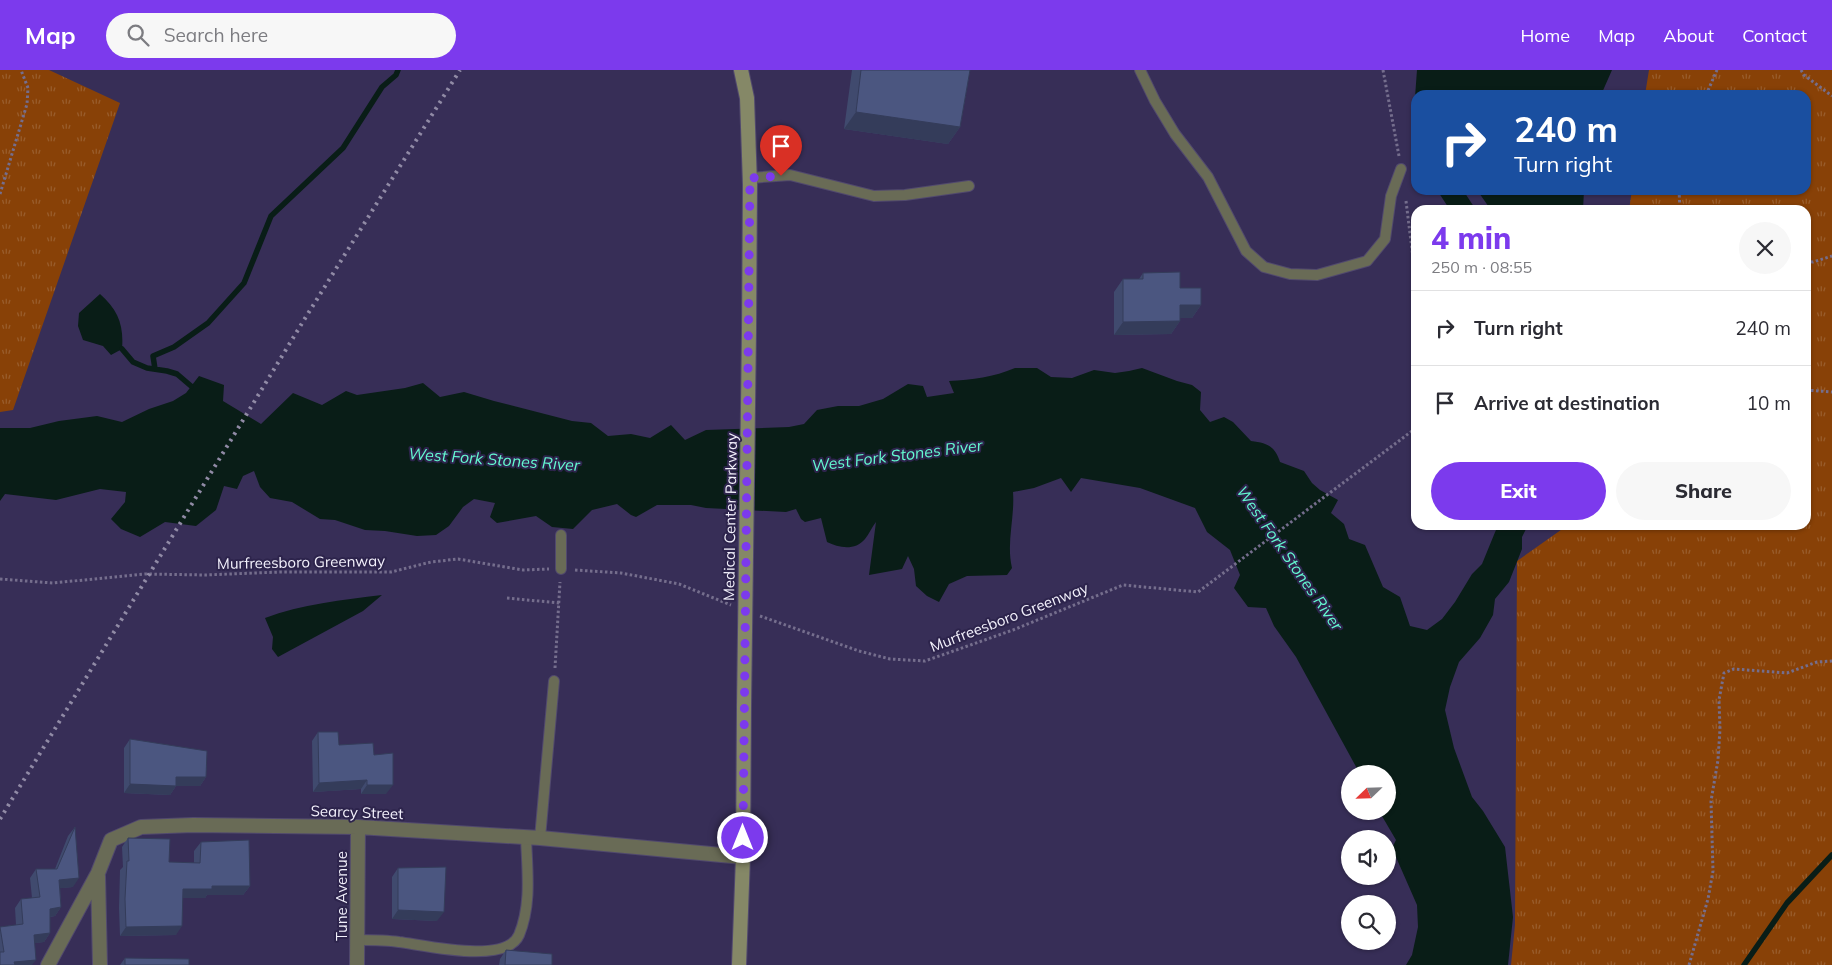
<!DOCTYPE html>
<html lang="en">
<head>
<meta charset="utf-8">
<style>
  :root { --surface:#fff; --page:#f7f7f7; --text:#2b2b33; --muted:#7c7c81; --line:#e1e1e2; --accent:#7c3aed }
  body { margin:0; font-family:Mulish,sans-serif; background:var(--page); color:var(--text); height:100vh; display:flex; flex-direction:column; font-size:19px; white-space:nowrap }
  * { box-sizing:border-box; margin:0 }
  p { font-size:16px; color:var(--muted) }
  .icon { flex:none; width:28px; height:28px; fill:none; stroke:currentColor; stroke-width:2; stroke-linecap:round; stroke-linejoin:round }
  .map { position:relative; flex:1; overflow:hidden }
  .drawer { position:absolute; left:1411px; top:135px; width:400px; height:325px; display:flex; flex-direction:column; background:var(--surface); border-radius:15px; box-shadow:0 1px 4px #0004 }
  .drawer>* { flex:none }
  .hud { position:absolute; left:1411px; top:20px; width:400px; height:105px; border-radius:15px; box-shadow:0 1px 4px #0004; background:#1a4fa0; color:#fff; overflow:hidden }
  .needle { width:32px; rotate:247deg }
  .tools { position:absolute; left:1341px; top:695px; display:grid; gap:10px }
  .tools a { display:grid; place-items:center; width:55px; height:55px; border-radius:50%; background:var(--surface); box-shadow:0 1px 4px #0004; font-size:25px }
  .pin { position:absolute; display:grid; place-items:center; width:42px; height:42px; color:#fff; margin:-51px -21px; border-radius:50% 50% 50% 0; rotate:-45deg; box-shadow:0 0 5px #0007 }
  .pin .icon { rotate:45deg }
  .me { position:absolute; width:55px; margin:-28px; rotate:0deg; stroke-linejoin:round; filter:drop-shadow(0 0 4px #0008) }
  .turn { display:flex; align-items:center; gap:18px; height:105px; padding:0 20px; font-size:22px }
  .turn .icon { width:65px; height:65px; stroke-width:2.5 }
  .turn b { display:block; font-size:35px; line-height:42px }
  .round { display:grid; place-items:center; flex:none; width:52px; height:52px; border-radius:26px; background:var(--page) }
  .head { display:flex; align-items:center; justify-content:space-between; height:85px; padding:0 20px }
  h1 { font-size:30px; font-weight:800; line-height:38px; color:var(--accent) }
  .primary-button { display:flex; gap:10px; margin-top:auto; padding:10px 20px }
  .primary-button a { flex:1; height:58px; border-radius:30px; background:var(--accent); color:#fff; font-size:20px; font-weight:800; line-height:58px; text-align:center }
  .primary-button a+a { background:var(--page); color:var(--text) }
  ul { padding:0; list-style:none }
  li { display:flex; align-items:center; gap:15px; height:75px; padding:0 20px; border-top:1px solid var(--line) }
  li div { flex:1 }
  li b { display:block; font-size:19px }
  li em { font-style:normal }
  header { display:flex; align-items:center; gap:30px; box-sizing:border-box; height:70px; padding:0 25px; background:var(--accent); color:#fff }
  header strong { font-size:24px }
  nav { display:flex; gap:28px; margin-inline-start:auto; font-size:18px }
  .search { width:350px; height:45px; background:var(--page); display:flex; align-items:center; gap:12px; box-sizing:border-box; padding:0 18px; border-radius:28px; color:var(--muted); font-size:19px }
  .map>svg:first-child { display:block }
  .grass { fill:url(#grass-tufts) }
  .water { fill:#091d17 }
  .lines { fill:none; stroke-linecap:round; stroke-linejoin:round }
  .stream { stroke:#091d17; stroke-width:5.5 }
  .service-casing { stroke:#51496e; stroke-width:12 }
  .minor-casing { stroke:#51496e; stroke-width:16 }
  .secondary-casing { stroke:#51496e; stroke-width:16 }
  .path { stroke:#756e8d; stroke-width:3; stroke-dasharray:2.5 2.5; stroke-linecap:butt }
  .service { stroke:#696b56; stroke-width:10 }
  .minor { stroke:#696b56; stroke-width:14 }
  .secondary { stroke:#858867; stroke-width:14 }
  .rail { stroke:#918ba6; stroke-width:4; stroke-dasharray:2.5 5; stroke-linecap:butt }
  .secondary-bridge-casing { stroke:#51496e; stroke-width:16; stroke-linecap:butt }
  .secondary-bridge { stroke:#858867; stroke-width:14 }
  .wall { fill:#404a6e }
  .shaded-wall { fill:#343c5a }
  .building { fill:#4b5680; stroke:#343c5a }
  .route { stroke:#7c3aed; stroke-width:9; stroke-dasharray:0 16.2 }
  .labels { text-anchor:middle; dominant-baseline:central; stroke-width:4; stroke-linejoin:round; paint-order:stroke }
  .street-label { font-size:15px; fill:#f3f1fc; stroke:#2d244c }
  .water-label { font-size:16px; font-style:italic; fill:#64f9d0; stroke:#2d244c }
</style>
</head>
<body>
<header>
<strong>Map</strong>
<div class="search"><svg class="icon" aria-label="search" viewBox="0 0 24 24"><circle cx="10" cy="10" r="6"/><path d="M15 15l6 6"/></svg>Search here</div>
<nav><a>Home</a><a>Map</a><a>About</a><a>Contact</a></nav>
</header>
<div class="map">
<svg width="1832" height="895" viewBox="0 0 1832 895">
  <defs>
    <pattern id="grass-tufts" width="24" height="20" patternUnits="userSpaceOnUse" patternTransform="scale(1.25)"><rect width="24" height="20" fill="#884107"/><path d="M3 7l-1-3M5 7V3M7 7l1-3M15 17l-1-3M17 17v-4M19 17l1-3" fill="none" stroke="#995d2c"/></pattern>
  </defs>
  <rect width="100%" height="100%" fill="#372e57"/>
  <path class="grass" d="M 0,0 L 49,0 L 120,33 L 13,340 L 0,342 Z
    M 1649,0 L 1832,0 L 1832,895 L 1511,895 L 1515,855 L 1517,491 L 1568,455 L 1806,455 L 1806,140 L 1629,140 L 1632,120 L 1806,120 L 1806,25 L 1645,25 Z"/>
  <path class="water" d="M 1417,0 L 1612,0 L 1601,25 L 1416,25 L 1416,57 L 1414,41 Z
    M 1437,120 L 1463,120 L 1476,140 L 1450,140 Z
    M 1477,120 L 1584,120 L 1583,140 L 1491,140 Z
    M 100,224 C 118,240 124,255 122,279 L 111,285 L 103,276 L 83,270 L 78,256 L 79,243 Z
    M 1015,298 L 1037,298 L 1051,307 L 1072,308 L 1094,300 L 1115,303 L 1129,301 L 1142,298 L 1177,311 L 1192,315 L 1201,322 L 1200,340 L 1210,352 L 1224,347 L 1233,352 L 1251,371 C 1267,373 1275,376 1280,392 L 1304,401 L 1312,413 L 1320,420 L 1338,430 L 1331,443 L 1344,454 L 1349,469 L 1365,475 L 1383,517 L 1400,527 L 1410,556 L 1427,560 L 1442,549 L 1455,532 L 1472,504 L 1482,494 L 1498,455 L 1528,455 L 1522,467 L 1522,479 L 1509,512 L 1495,529 L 1493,545 L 1480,568 L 1459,592 L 1450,617 L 1445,640 L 1454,678 L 1472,727 L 1483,741 L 1505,777 L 1513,847 L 1508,895 L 1406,895 L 1412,885 L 1418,857 L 1417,835 L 1392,778 L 1396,770 L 1379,741 L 1388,741 L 1388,704 L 1360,704 L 1296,587 L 1274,556 L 1266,538 L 1248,537 L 1234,518 L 1240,505 L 1230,480 L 1207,462 L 1195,438 L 1140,418 L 1081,408 L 1071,422 L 1061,408 L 1034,418 L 1013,422 C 1015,448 1006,472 1012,498 L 1007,505 L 967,506 L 949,514 L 939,532 L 927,526 L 916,516 L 914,499 L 908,486 L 902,499 L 869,505 L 876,452 C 872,457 869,464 865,469 C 855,481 839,478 827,472 L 821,448 L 805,452 L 801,449 L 796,439 L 786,442 L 706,438 L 691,435 L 657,435 L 636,447 L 631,445 L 617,434 L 592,440 L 573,459 L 552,457 L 536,446 L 497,453 L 490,447 L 495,433 L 474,429 L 463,437 L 449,456 L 436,465 L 417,466 L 385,461 L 365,460 L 335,450 L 320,449 L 292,432 L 270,428 L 260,417 L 254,401 L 243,406 L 237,419 L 224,416 L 216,440 L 196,456 L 165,452 L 140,467 L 121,459 L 111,449 L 125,432 L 126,422 L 100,419 L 56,430 L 5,424 L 0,431 L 0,358 L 30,358 L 59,351 L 97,346 L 122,352 L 149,339 L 173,331 L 186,323 L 199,306 L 224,315 L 223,331 L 261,354 L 293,323 L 322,335 L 346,321 L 357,325 L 405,318 L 423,313 L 440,327 L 464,322 L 494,331 L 572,351 L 591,353 L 608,366 L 631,364 L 650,368 L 671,355 L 685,370 L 706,360 L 789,357 L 804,354 L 817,340 L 838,336 L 859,336 L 883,329 L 908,314 L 923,316 L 927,327 L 954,323 L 949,311 C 972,310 994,307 1015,298 Z
    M 382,525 L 363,541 L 278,587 L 272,579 L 273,567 L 265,548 C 301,534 343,530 382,525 Z"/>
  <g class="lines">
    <path class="stream" d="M 122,279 L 133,292 L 147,298 L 167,301 L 177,304 L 191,316
      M 155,299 L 153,286 L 174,277 L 208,253 L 244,213 L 271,146 L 343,78 L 382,17 L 396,5 L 398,0
      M 1744,895 L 1787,833 L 1832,785"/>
    <defs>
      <path id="service" d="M 1140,0 L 1155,31 L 1175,64 L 1208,107 L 1246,181 L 1264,197 L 1290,204 L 1317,205 L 1367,191 L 1385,169 L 1391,126 L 1401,99
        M 750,108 L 790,105 L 874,126 L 905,125 L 969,116
        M 561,499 L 561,465
        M 540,768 L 554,611
        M 357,870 C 371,870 386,870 399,872 C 424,875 506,895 519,865 C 532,834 527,799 526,767"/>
      <path id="minor" d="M 98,806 L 100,895
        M 48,895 L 98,803 L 111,770 L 141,757 L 193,755 L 358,757 L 540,768 L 743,787
        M 357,895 L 358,757"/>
      <path id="secondary" d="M 741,0 L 747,28 L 750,115 L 749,261
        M 739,895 L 743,787 L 744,637"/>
    </defs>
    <use href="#service" class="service-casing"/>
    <use href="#minor" class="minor-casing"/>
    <use href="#secondary" class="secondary-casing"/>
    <path class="path" d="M 1383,0 L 1399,86
      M 1801,0 L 1804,5 L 1832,26
      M 1706,25 L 1717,0
      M 1679,120 L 1680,140
      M 0,124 L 27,34 L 28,18 L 21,0
      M 1406,131 L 1416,212
      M 1806,191 L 1813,192 L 1832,186
      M 1806,320 L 1832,322
      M 575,500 L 621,503 L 679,514 L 731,535
      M 0,509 L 53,513 L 145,504 L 205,505 L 280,502 L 391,502 L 431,492 L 458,489 L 523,500 L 549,499
      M 507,528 L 559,533
      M 760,546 L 859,581 L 890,589 L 925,591 L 1013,560 L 1123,515 L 1198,522 L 1416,358
      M 555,598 L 560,512
      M 1689,895 L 1708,829 L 1713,801 L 1711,731 L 1718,690 L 1720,659 L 1719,630 L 1724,603 L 1734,599 L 1787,603 L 1817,592 L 1832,591"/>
    <use href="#service" class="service"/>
    <use href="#minor" class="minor"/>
    <use href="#secondary" class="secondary"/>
    <path class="rail" d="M 0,749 L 304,250 L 460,0"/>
    <defs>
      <path id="secondary-bridge" d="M 744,637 L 749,261"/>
    </defs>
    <use href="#secondary-bridge" class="secondary-bridge-casing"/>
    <use href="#secondary-bridge" class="secondary-bridge"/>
  </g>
  <path class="wall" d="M 852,0 L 970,0 L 960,57 L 948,74 L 844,59 Z
    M 1143,203 L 1180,218 L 1201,235 L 1192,248 L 1180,248 L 1180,251 L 1171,264 L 1114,265 L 1114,222 L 1123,209 L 1139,209 Z
    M 318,662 L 339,675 L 374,685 L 386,724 L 361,724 L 361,719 L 313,722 L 312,671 Z
    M 130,669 L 206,707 L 200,716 L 176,716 L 170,725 L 124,723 L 124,678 Z
    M 75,757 L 73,817 L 60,818 L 61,837 L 55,846 L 50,847 L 50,863 L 44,872 L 35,873 L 0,895 L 0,857 L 16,855 L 15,838 L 21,829 L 32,828 L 30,808 L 36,799 L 55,799 L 68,766 Z
    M 128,768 L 169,792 L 194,793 L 194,781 L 201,772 L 250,816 L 243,825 L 207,825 L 205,828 L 182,828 L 176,865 L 120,866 L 119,838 L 120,800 L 123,797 L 122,777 Z
    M 398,798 L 437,851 L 392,849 L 392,807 Z
    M 506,880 L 552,895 L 499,895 L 500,889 Z
    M 125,888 L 189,895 L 120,895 Z"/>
  <path class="shaded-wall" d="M 856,42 L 960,57 L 948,74 L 844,59 Z
    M 1180,235 L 1201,235 L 1192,248 L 1171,248 Z
    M 1180,251 L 1171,264 L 1114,265 L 1123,252 Z
    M 176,707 L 206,707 L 200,716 L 176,716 L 170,725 L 124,723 L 130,714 Z
    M 367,710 L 361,719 L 313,722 L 319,713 Z
    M 367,715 L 393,715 L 386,724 L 361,724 Z
    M 79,808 L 73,817 L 53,819 L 59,810 Z
    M 212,816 L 250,816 L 243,825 L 207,825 L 205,828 L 176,828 L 183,819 Z
    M 61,837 L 55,846 L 43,848 L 50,839 Z
    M 398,840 L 444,842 L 437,851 L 392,849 Z
    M 182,856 L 176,865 L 120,866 L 126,857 Z
    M 50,863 L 44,872 L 28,874 L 34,865 Z
    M 36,890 L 32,895 L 12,895 L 14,892 Z"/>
  <path class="building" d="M 861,0 L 970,0 L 960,57 L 856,42 Z
    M 1180,202 L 1180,218 L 1201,218 L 1201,235 L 1180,235 L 1180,251 L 1123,252 L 1123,209 L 1143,209 L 1143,203 Z
    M 318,662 L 338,662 L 339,675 L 373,673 L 374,685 L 393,683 L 393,715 L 367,715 L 367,710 L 319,713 Z
    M 130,669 L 207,681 L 206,707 L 176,707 L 176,716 L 130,714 Z
    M 75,757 L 79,808 L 59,810 L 61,837 L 50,839 L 50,863 L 34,865 L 36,890 L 14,892 L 15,895 L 0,895 L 0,882 L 4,882 L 0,857 L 23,854 L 21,829 L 40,827 L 36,799 L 57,799 Z
    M 128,768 L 170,769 L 169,792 L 200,793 L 201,772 L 249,770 L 250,816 L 212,816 L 212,819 L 183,819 L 182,856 L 126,857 L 125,829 L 127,791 L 129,791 Z
    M 446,797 L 444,842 L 398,840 L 398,798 Z
    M 506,880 L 552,884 L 552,895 L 505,895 Z
    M 125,888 L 189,889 L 189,895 L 125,895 Z"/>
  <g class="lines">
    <path class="route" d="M 743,768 L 750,108 L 781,106"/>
  </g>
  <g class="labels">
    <g class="street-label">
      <text transform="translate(730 447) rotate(-89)">Medical Center Parkway</text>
      <text transform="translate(301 492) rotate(-1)">Murfreesboro Greenway</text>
      <text transform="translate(1009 547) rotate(-21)">Murfreesboro Greenway</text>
      <text transform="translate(357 742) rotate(2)">Searcy Street</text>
      <text transform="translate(341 826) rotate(-90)">Tune Avenue</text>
    </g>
    <g class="water-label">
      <text transform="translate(897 385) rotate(-7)">West Fork Stones River</text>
      <text transform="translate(494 389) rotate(4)">West Fork Stones River</text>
      <text transform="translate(1290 488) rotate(55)">West Fork Stones River</text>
    </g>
  </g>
</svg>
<div class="tools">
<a><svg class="needle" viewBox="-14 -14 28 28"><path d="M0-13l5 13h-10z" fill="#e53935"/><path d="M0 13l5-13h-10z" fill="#7c7c81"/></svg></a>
<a><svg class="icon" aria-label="sound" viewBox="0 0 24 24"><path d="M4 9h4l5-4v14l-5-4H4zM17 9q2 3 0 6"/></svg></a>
<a><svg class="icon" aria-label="search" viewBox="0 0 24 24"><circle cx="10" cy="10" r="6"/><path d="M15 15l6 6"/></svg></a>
</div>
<div class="pin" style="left:781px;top:106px;background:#d93025"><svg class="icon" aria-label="arrive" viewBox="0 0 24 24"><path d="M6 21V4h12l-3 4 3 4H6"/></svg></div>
<svg class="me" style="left:743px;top:768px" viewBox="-20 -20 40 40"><circle r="17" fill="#7c3aed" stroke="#fff" stroke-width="3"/><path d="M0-11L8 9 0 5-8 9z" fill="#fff"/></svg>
<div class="hud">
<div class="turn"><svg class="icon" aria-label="right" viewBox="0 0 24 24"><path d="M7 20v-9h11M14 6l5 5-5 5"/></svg><div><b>240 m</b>Turn right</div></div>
</div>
<section class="drawer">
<div class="head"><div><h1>4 min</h1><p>250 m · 08:55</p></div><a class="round"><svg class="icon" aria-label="close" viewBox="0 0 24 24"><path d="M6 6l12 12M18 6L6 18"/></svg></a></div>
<ul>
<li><svg class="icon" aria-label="right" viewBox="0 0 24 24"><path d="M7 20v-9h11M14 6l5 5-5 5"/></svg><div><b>Turn right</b></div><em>240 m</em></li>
<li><svg class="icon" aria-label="arrive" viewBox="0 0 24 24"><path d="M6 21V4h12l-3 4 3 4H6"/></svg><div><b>Arrive at destination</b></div><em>10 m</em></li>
</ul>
<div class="primary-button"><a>Exit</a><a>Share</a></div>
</section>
</div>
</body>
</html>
